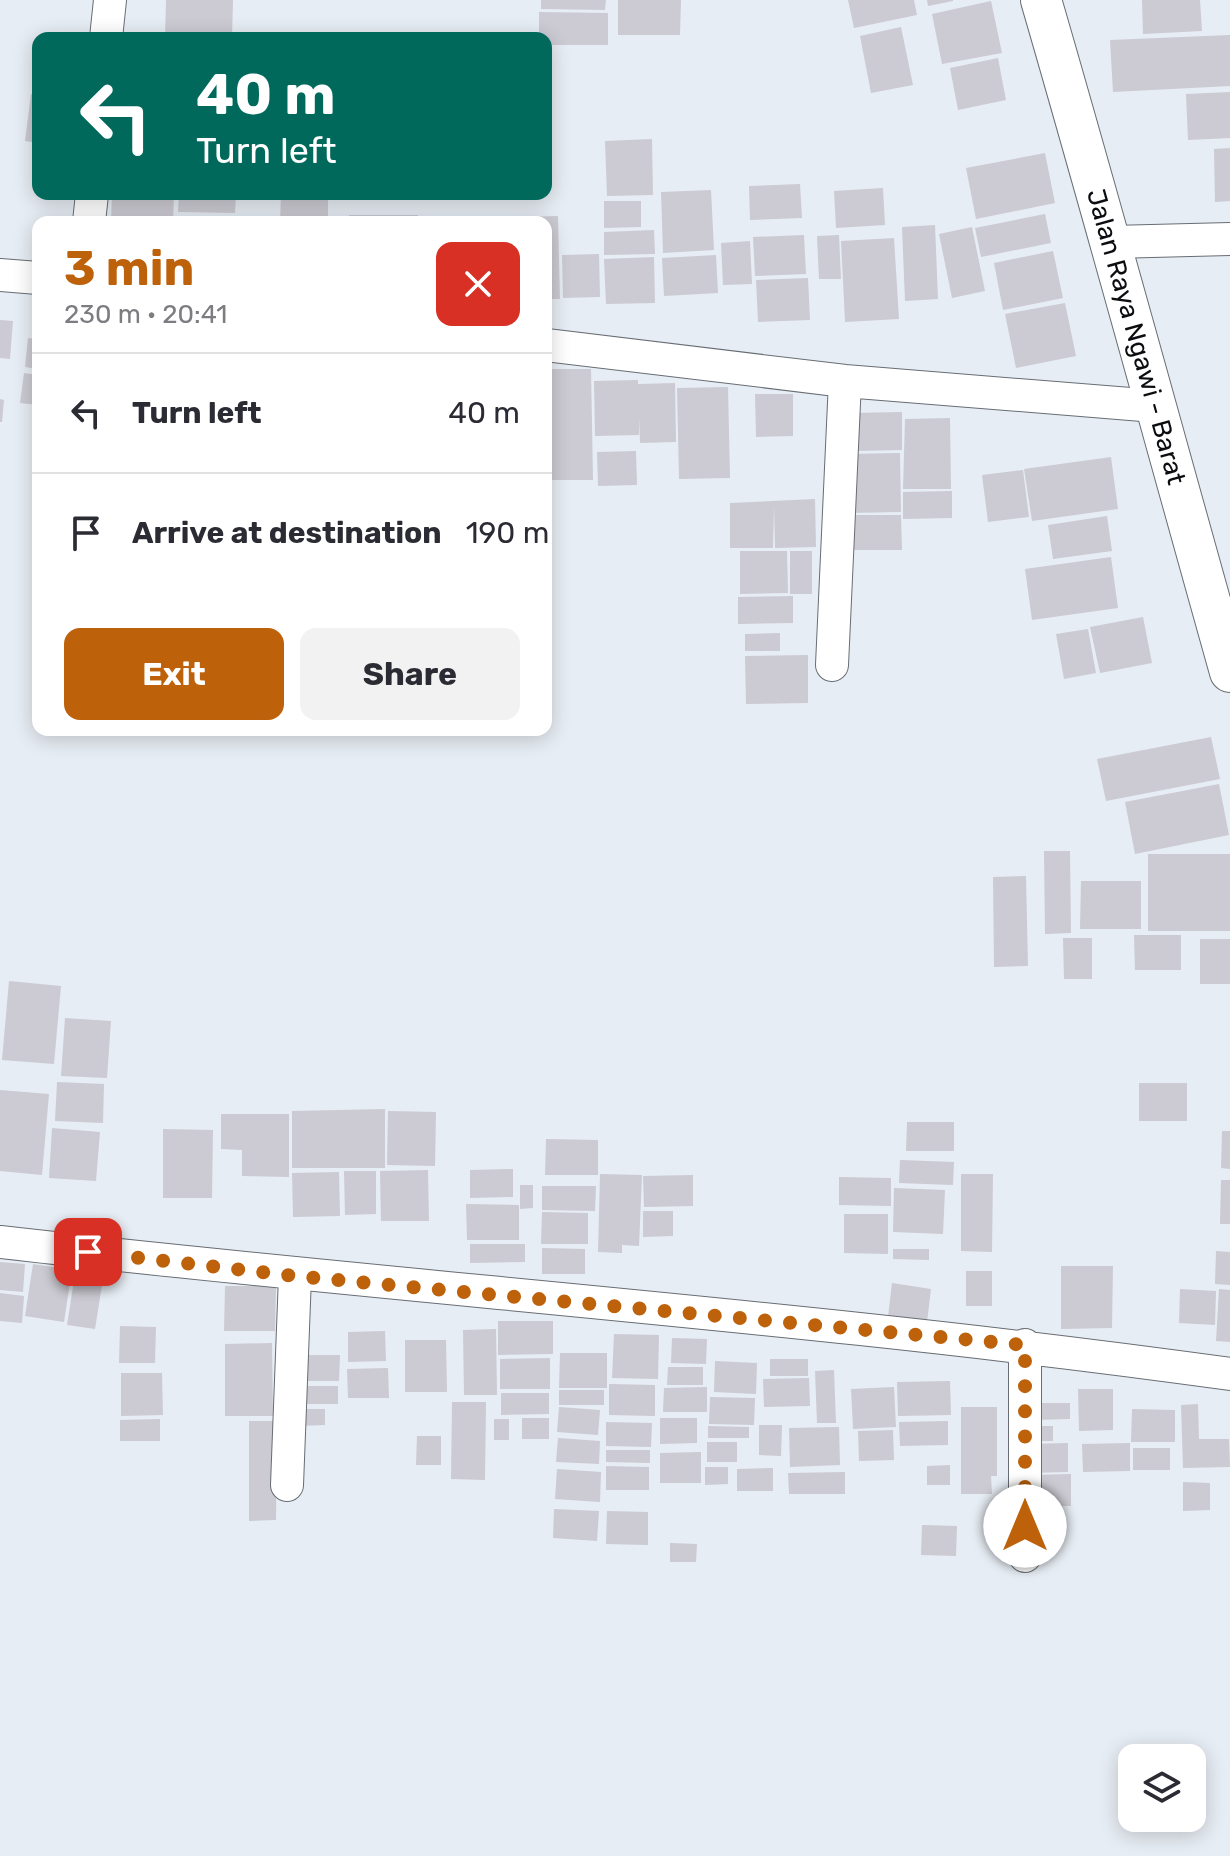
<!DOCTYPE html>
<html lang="en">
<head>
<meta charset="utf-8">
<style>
  :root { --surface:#fff; --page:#f2f2f3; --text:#2b2b33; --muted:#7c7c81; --line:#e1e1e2; --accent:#bd620b }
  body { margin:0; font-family:Rubik,sans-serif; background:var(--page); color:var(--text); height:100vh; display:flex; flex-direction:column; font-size:30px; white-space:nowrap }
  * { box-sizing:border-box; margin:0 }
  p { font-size:26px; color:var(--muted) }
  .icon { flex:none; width:44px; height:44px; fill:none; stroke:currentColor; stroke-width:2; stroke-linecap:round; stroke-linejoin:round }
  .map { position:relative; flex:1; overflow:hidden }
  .details { position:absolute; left:32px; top:216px; width:520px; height:520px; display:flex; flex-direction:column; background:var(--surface); border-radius:16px; box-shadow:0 4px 20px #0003 }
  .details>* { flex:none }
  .guide { position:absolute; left:32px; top:32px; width:520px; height:168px; border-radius:16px; box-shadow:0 4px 20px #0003; background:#00695c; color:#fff; overflow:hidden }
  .fabs { position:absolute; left:1118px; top:1744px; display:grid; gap:16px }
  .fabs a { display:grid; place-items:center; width:88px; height:88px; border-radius:16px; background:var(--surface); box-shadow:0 4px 20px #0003; font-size:40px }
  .pin { position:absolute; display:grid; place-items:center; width:68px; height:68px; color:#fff; margin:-34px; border-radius:16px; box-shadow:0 4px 12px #0006 }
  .me { position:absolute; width:88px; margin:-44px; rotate:0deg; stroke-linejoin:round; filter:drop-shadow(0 0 6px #0008) }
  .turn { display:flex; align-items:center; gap:28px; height:168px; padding:0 32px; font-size:36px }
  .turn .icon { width:104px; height:104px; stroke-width:2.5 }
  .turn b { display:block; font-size:56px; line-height:68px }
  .round { display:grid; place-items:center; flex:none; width:84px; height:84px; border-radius:16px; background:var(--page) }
  .headline { display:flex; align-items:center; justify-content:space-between; height:136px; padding:0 32px }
  h1 { font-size:48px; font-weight:700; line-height:60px; color:var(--accent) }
  .cta { display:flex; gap:16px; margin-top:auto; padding:16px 32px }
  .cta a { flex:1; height:92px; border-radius:16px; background:var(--accent); color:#fff; font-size:32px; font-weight:700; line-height:92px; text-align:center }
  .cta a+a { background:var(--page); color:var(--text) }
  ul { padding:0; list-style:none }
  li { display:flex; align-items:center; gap:24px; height:120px; padding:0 32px; border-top:2px solid var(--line) }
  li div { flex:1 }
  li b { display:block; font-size:30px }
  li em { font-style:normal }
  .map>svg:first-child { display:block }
  .building { fill:#cccad2 }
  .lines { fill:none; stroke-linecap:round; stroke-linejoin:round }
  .minor-casing { stroke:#686d74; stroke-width:34 }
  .major-casing { stroke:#686d74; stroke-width:42 }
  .minor { stroke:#fff; stroke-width:32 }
  .major { stroke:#fff; stroke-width:40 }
  .route { stroke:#bd620b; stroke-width:14; stroke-dasharray:0 25.2 }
  .labels { text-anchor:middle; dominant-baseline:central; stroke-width:6; stroke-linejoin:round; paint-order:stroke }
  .street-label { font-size:26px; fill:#0b0d10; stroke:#e7edf4 }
</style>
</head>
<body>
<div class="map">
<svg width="1230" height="1856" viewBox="0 0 1230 1856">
  <rect width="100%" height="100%" fill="#e7edf4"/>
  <path class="building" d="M 166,0 L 233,0 L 232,38 L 165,38 Z
    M 541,0 L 606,0 L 605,10 L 541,9 Z
    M 618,0 L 681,0 L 680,35 L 618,35 Z
    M 848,0 L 914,0 L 917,15 L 854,28 Z
    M 927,0 L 953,0 L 953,1 L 928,6 Z
    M 1142,0 L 1200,0 L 1202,31 L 1143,34 Z
    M 991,1 L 1002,53 L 942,64 L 932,14 Z
    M 539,12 L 608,13 L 608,45 L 546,45 L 546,38 L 539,38 Z
    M 901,27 L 913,85 L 871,93 L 860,36 Z
    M 1230,35 L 1230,86 L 1113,92 L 1110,40 Z
    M 998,58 L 1006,100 L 958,110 L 950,68 Z
    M 1230,92 L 1230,138 L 1188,140 L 1186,94 Z
    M 31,94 L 38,95 L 38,143 L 25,141 Z
    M 652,139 L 653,195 L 607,196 L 605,141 Z
    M 1230,148 L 1230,201 L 1215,202 L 1214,149 Z
    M 1045,153 L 1055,203 L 976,219 L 966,168 Z
    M 800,184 L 802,218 L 750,220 L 749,186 Z
    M 883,188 L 885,225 L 836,228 L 834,191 Z
    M 711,190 L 714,250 L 663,253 L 661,192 Z
    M 112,194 L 174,194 L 173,222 L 111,222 Z
    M 179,194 L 236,194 L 235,213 L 178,212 Z
    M 281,194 L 328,194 L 328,222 L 280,222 Z
    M 604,201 L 641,201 L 641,227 L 604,228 Z
    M 1045,214 L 1051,243 L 981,257 L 975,228 Z
    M 349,215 L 418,215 L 418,222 L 348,222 Z
    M 558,216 L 560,299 L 546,299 L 546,222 L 526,222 L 526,217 Z
    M 935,225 L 938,299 L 905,301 L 902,227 Z
    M 972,227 L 985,291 L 952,298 L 939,234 Z
    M 654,230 L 655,254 L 604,255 L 604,232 Z
    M 804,235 L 806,274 L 755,276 L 753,237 Z
    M 839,235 L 841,279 L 819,279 L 817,236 Z
    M 894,238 L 899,319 L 845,322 L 841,241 Z
    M 750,241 L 752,284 L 723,285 L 721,243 Z
    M 1053,251 L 1063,298 L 1003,310 L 994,263 Z
    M 599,254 L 600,297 L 563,298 L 562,255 Z
    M 716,255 L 718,293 L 664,296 L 662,258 Z
    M 654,257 L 655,303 L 606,304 L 604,259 Z
    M 808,278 L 810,320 L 758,322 L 756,280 Z
    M 1065,303 L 1076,356 L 1016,368 L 1005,314 Z
    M 0,320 L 13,321 L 10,359 L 0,358 Z
    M 28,338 L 38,339 L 38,369 L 25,367 Z
    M 546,369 L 591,369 L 593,480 L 546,480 Z
    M 24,373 L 38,375 L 38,405 L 20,403 Z
    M 638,380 L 638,384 L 675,383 L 676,442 L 640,443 L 639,416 L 639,435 L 595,436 L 594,381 Z
    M 728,387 L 730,478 L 679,479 L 677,388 Z
    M 755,394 L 793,394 L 793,436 L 756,437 Z
    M 0,399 L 4,400 L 2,422 L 0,422 Z
    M 902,412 L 902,450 L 853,451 L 852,413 Z
    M 950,418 L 951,489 L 903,489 L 905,419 Z
    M 636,451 L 637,485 L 598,486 L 597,452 Z
    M 900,453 L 901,512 L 848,513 L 847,454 Z
    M 1111,457 L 1118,509 L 1032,521 L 1024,469 Z
    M 1023,470 L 1029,517 L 988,522 L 982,475 Z
    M 952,491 L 952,518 L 903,519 L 903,492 Z
    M 815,499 L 816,547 L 775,548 L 774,506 L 773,548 L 730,548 L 730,503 Z
    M 847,515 L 901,515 L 902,550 L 848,550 Z
    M 1107,516 L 1112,551 L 1053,559 L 1048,525 Z
    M 740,551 L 787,551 L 788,593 L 740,594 Z
    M 790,551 L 812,551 L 812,594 L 790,594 Z
    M 1111,557 L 1118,608 L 1032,620 L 1025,569 Z
    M 793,596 L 793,623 L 738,624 L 738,597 Z
    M 1143,617 L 1152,663 L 1100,673 L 1090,627 Z
    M 1088,629 L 1096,673 L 1064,679 L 1056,634 Z
    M 780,633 L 780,651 L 745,651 L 745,634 Z
    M 808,655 L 808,703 L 746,704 L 745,656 Z
    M 1211,737 L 1220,779 L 1106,801 L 1097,759 Z
    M 1219,784 L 1229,835 L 1135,854 L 1125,802 Z
    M 1044,851 L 1070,851 L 1071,933 L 1045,934 Z
    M 1148,854 L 1230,854 L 1230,931 L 1148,931 Z
    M 1026,876 L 1028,966 L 994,967 L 993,877 Z
    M 1081,881 L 1141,881 L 1141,929 L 1080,929 Z
    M 1134,935 L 1181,935 L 1181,970 L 1135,970 Z
    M 1063,938 L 1092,938 L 1092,979 L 1064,979 Z
    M 1200,939 L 1230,939 L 1230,984 L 1200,984 Z
    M 9,981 L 61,986 L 54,1064 L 2,1060 Z
    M 65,1018 L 111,1021 L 107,1078 L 61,1076 Z
    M 57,1082 L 104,1084 L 103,1123 L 55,1121 Z
    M 1139,1083 L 1187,1083 L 1187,1121 L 1139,1121 Z
    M 0,1090 L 49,1094 L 42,1175 L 0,1171 Z
    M 385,1109 L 385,1168 L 292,1168 L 292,1111 Z
    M 388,1111 L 436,1112 L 435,1166 L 387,1165 Z
    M 221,1114 L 289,1114 L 289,1177 L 242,1176 L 242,1150 L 221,1149 Z
    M 907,1122 L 954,1122 L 954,1151 L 906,1151 Z
    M 52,1128 L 100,1132 L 96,1181 L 49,1178 Z
    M 163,1129 L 213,1130 L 212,1198 L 163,1198 Z
    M 1222,1131 L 1230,1131 L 1230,1169 L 1221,1168 Z
    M 546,1139 L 598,1140 L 598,1175 L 545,1175 Z
    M 900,1160 L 954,1162 L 953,1185 L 899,1183 Z
    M 513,1169 L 513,1197 L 470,1198 L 470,1170 Z
    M 428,1170 L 429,1221 L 381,1221 L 380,1171 Z
    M 344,1171 L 376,1171 L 376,1214 L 345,1215 Z
    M 339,1172 L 340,1216 L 293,1217 L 292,1173 Z
    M 600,1174 L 642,1175 L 639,1246 L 622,1245 L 622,1253 L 598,1252 Z
    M 961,1174 L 993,1174 L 992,1252 L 961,1251 Z
    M 693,1175 L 693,1206 L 644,1207 L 643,1176 Z
    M 839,1177 L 891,1178 L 891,1206 L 839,1205 Z
    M 1221,1180 L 1230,1180 L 1230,1224 L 1220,1224 Z
    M 520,1185 L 533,1185 L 533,1208 L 520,1209 Z
    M 542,1186 L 596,1186 L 595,1211 L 542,1210 Z
    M 894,1188 L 945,1190 L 943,1234 L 893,1232 Z
    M 466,1204 L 519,1205 L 519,1240 L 467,1240 Z
    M 643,1211 L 673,1211 L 673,1236 L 643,1237 Z
    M 542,1212 L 588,1213 L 588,1244 L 541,1244 Z
    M 844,1214 L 888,1214 L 888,1254 L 844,1253 Z
    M 470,1244 L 525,1244 L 525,1262 L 470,1263 Z
    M 542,1248 L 585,1249 L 585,1274 L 542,1274 Z
    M 893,1249 L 929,1249 L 929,1260 L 893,1259 Z
    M 1216,1251 L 1230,1252 L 1230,1285 L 1215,1284 Z
    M 0,1262 L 25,1264 L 23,1292 L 0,1290 Z
    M 33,1264 L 72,1270 L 64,1322 L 25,1316 Z
    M 1061,1266 L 1113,1266 L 1112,1328 L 1061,1329 Z
    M 966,1271 L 992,1271 L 992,1306 L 966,1306 Z
    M 75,1274 L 103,1279 L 95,1329 L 67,1325 Z
    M 892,1283 L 931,1289 L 927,1322 L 888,1317 Z
    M 225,1286 L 276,1286 L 275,1331 L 224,1331 Z
    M 1180,1289 L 1216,1291 L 1215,1325 L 1179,1323 Z
    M 1219,1289 L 1230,1290 L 1230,1342 L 1216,1341 Z
    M 0,1293 L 24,1296 L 22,1323 L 0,1321 Z
    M 498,1321 L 553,1321 L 553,1354 L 498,1355 Z
    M 120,1326 L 156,1327 L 155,1363 L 119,1363 Z
    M 496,1329 L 497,1395 L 464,1395 L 463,1330 Z
    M 385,1331 L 386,1361 L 348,1362 L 348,1332 Z
    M 614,1334 L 659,1335 L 658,1379 L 612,1378 Z
    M 672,1338 L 707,1339 L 706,1364 L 671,1363 Z
    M 405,1340 L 446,1340 L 447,1392 L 405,1392 Z
    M 272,1343 L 273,1416 L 225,1416 L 225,1344 Z
    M 560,1353 L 607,1353 L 607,1388 L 559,1388 Z
    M 296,1355 L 340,1355 L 339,1381 L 296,1381 Z
    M 550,1358 L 550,1389 L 500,1389 L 500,1359 Z
    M 770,1359 L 808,1359 L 808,1376 L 770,1376 Z
    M 715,1361 L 757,1363 L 756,1394 L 714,1392 Z
    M 668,1367 L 703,1367 L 703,1385 L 667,1385 Z
    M 388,1368 L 389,1398 L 348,1398 L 347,1369 Z
    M 834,1370 L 836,1423 L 817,1423 L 815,1371 Z
    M 121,1373 L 162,1373 L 163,1415 L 121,1416 Z
    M 809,1378 L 810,1406 L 764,1407 L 763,1379 Z
    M 950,1381 L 951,1415 L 898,1416 L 897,1382 Z
    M 609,1384 L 655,1385 L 655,1416 L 609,1415 Z
    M 298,1386 L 338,1386 L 338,1404 L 298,1404 Z
    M 707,1387 L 707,1412 L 663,1412 L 664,1388 Z
    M 894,1387 L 896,1427 L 853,1429 L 851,1389 Z
    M 1078,1389 L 1113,1389 L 1113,1430 L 1079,1431 Z
    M 559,1390 L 604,1390 L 604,1405 L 559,1405 Z
    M 501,1393 L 549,1393 L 549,1414 L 501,1415 Z
    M 710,1397 L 755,1398 L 754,1425 L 709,1424 Z
    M 452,1402 L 486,1402 L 485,1480 L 451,1479 Z
    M 1032,1403 L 1070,1403 L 1070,1419 L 1032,1420 Z
    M 1198,1404 L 1199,1439 L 1229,1439 L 1230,1467 L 1183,1468 L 1181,1405 Z
    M 559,1407 L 600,1410 L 598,1435 L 557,1432 Z
    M 961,1407 L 997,1407 L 997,1476 L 991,1476 L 992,1494 L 961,1494 Z
    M 298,1409 L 325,1409 L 325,1425 L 298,1426 Z
    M 1132,1409 L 1175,1410 L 1175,1442 L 1131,1442 Z
    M 522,1418 L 549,1418 L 549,1439 L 522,1439 Z
    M 660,1418 L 697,1418 L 697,1443 L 660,1444 Z
    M 160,1419 L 160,1441 L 120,1441 L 120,1420 Z
    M 494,1419 L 509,1419 L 509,1440 L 494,1440 Z
    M 249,1421 L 277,1421 L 276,1520 L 249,1521 Z
    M 948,1421 L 948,1445 L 900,1446 L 899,1422 Z
    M 606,1422 L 652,1423 L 651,1447 L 606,1446 Z
    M 759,1425 L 782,1425 L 781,1456 L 759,1455 Z
    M 708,1426 L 749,1427 L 749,1438 L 708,1438 Z
    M 1032,1426 L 1053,1426 L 1053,1441 L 1032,1441 Z
    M 839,1427 L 840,1465 L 790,1467 L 789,1428 Z
    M 893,1430 L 894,1460 L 859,1461 L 858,1431 Z
    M 417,1436 L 441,1436 L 441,1465 L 416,1465 Z
    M 558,1438 L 600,1441 L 599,1464 L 556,1462 Z
    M 707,1442 L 737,1442 L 737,1462 L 707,1462 Z
    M 1068,1443 L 1068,1472 L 1029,1473 L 1028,1444 Z
    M 1130,1443 L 1130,1471 L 1083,1472 L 1082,1444 Z
    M 1133,1448 L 1170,1448 L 1170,1470 L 1133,1470 Z
    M 606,1450 L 650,1450 L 650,1463 L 606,1462 Z
    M 701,1452 L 701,1483 L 660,1483 L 660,1453 Z
    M 950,1465 L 950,1485 L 927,1485 L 927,1466 Z
    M 606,1466 L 649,1467 L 649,1490 L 606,1490 Z
    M 705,1467 L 728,1467 L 728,1484 L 705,1485 Z
    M 773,1468 L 773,1491 L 737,1491 L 737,1469 Z
    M 557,1469 L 601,1472 L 600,1502 L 555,1499 Z
    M 845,1472 L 845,1494 L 789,1494 L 788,1473 Z
    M 1071,1474 L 1071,1506 L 1028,1506 L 1028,1475 Z
    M 1183,1482 L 1210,1483 L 1210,1510 L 1183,1511 Z
    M 554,1509 L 599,1511 L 597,1541 L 553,1538 Z
    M 607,1511 L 648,1512 L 648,1545 L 606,1544 Z
    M 922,1525 L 957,1526 L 956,1556 L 921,1555 Z
    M 670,1543 L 697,1544 L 696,1562 L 670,1562 Z"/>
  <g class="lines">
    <defs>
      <path id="minor" d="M 106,38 L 110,0
        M 89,222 L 92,194
        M 1112,242 L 1230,239
        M 0,275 L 38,278
        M 546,345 L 845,381 L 1155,406
        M 832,665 L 845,381
        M 0,1242 C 410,1289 822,1317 1230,1374
        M 1025,1345 L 1025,1556
        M 287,1485 L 295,1276"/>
      <g id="major">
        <path id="s1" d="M 1041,0 C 1106,223 1167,448 1230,672"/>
      </g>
    </defs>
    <use href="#minor" class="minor-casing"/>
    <use href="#major" class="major-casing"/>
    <use href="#minor" class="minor"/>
    <use href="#major" class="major"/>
  </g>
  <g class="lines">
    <path class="route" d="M 88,1252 L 295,1276 L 1025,1345 L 1025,1526"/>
  </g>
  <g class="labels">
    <g class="street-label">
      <text stroke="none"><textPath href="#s1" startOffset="350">Jalan Raya Ngawi - Barat</textPath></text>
    </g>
  </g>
</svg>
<div class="fabs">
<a><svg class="icon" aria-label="layers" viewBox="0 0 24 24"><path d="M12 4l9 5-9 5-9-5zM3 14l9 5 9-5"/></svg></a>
</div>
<div class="pin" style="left:88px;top:1252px;background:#d93025"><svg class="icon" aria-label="arrive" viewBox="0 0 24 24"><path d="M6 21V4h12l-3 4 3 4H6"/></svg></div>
<svg class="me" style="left:1025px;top:1526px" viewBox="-20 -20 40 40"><circle r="19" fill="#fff"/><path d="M0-13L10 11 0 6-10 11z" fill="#bd620b"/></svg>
<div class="guide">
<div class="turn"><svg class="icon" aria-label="left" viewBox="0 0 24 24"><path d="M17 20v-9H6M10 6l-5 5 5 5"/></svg><div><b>40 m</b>Turn left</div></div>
</div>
<section class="details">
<div class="headline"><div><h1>3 min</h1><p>230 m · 20:41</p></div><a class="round" style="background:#d93025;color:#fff"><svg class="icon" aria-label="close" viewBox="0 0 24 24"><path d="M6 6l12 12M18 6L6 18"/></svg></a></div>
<ul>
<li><svg class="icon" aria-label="left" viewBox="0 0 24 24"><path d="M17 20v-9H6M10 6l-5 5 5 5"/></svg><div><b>Turn left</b></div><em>40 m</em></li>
<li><svg class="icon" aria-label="arrive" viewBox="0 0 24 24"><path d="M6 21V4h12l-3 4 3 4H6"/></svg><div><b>Arrive at destination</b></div><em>190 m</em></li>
</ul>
<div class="cta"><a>Exit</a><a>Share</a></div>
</section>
</div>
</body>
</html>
